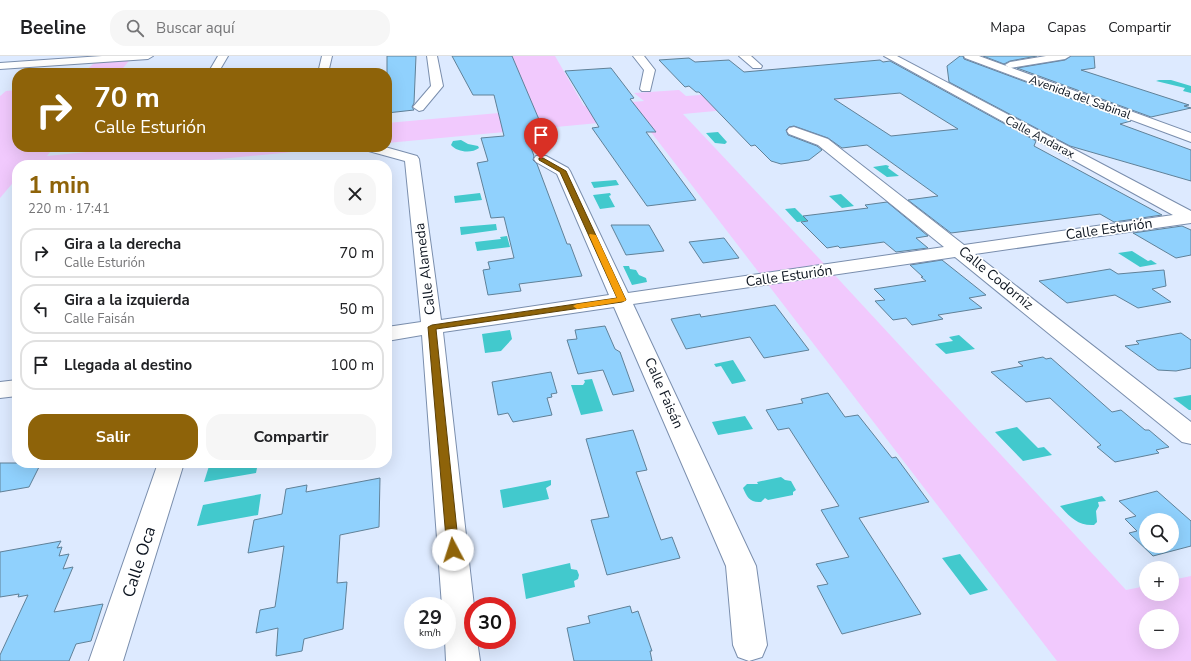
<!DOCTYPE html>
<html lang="es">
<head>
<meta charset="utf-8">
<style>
  :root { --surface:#fff; --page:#f6f6f6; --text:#202124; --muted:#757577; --line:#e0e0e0; --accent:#8e6309 }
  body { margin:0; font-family:"Nunito Sans",sans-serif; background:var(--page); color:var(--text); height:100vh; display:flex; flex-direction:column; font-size:15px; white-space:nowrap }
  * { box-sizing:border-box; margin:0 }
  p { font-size:13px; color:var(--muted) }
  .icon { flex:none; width:22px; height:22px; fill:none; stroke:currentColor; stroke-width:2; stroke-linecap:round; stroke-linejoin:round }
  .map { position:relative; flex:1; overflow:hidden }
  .side { position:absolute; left:12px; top:104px; width:380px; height:308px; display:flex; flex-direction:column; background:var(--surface); border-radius:16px; box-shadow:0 4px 16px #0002 }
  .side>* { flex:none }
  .banner { position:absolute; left:12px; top:12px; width:380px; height:84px; border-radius:16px; box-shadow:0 4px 16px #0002; background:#8e6309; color:#fff; overflow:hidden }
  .fabs { position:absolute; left:1139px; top:457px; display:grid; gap:8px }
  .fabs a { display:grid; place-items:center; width:40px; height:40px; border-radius:50%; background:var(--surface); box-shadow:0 4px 16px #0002; font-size:20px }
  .speed { position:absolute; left:404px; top:541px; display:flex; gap:8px; font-size:20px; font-weight:700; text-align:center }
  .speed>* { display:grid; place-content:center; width:52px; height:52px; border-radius:50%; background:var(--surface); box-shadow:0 4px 16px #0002; line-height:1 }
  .speed small { font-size:10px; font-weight:400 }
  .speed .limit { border:6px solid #d22; background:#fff; color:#111 }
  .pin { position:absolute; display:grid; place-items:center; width:34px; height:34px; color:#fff; margin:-41px -17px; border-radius:50% 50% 50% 0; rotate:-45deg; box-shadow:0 0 4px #0007 }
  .pin .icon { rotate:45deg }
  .me { position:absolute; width:44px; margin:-22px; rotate:355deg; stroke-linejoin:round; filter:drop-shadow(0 0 3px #0008) }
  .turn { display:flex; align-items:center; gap:14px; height:84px; padding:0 16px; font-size:18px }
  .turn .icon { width:52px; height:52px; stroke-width:2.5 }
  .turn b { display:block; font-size:28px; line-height:34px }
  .round { display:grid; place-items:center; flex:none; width:42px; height:42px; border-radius:16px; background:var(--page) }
  .summary { display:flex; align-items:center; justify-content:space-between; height:68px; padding:0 16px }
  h1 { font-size:24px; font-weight:700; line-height:30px; color:var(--accent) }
  .primary-button { display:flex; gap:8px; margin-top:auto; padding:8px 16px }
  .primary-button a { flex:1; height:46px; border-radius:16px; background:var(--accent); color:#fff; font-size:16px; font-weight:700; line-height:46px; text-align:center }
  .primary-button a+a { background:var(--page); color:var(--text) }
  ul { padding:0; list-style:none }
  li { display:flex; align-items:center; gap:12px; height:50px; margin:0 8px 6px; padding:0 8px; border:2px solid var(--line); border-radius:16px }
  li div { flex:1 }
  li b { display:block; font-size:15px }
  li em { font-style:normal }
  header { display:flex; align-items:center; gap:24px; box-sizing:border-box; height:56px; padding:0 20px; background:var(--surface); border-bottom:1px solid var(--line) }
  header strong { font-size:19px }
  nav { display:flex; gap:22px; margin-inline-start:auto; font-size:14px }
  .search { width:280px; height:36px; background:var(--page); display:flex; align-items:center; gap:10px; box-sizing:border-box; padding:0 14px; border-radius:16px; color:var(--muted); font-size:15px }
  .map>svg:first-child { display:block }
  .green { fill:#f1c9fd; fill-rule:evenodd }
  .water { fill:#42c9cd }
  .building { fill:#90d1fd; stroke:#608198; fill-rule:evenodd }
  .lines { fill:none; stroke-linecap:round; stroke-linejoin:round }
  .minor-casing { stroke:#7a8ead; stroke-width:2 }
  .tertiary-casing { stroke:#7a8ead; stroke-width:2 }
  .minor { fill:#fff; fill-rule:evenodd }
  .tertiary { fill:#fff; fill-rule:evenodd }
  .route { fill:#8e6309; stroke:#5c4006 }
  .slow { fill:#f59e0b }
  .labels { text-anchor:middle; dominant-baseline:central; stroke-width:3.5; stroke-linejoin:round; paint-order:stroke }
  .far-street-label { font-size:12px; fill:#0d1520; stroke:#fff }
  .street-label { font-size:14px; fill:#0d1520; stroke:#fff }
  .near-street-label { font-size:17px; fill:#0d1520; stroke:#fff }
</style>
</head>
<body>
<header>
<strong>Beeline</strong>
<div class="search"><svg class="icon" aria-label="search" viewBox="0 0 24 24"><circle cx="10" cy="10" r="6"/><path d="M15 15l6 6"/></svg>Buscar aquí</div>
<nav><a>Mapa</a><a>Capas</a><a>Compartir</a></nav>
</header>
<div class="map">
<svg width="1191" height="605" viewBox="0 0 1191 605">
  <rect width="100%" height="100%" fill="#ddeaff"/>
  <path class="green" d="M 102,0 L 133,0 L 119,17 L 83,17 Z
    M 511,0 L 555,0 L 584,50 L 644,45 L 634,37 L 679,34 L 686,40 L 844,29 L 866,41 L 683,58 L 830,214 L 1126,534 L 1146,530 L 1146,538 L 1172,538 L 1172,524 L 1191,520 L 1191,605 L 1057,605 L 641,63 L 387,87 L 387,67 L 532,54 ZM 1146,560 L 1172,560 L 1172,586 L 1146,586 Z
    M 17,34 L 17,91 L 54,91 L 47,100 L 136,91 L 345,91 L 157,109 L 17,109 L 17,122 L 0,142 L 0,40 L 6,35 Z"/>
  <path class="water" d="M 1159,24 L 1171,24 L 1191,30 L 1191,37 L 1183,35 L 1185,32 L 1156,25 Z
    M 718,76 L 727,86 L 725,88 L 715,87 L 706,77 Z
    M 461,84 L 468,88 L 478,90 L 479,92 C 471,98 457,96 451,89 L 453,85 Z
    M 886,109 L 889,110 L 888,112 L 899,120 L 887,121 L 873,111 Z
    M 616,124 L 619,129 L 594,132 L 591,126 Z
    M 480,137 L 482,144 L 455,147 L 454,140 Z
    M 610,137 L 611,139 L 609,140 L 615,151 L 600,153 L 593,139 Z
    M 841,138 L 854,150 L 842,152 L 829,140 Z
    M 795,152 L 808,165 L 797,166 L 785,153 Z
    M 496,168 L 497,174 L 461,179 L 460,171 Z
    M 507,180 L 510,191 L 477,195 L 475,186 L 501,183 L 500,181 Z
    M 1132,195 L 1148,205 L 1151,204 L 1157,208 L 1140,211 L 1118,197 Z
    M 623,210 L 629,210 L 630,213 L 636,214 L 639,219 L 646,222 L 647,226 L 632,229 Z
    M 510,274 L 512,283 L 501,295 L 485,297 L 482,278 Z
    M 959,279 L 975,293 L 946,298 L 935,288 L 953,285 L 949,281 Z
    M 733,304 L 746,325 L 732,328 L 721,310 L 716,311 L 714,308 Z
    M 592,323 L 603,355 L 581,359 L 571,329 L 583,329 L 585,326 L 584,324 Z
    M 1191,339 L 1191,354 L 1189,354 L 1173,342 Z
    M 745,360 L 753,373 L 718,379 L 712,366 Z
    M 1017,371 L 1038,392 L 1044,391 L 1052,399 L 1023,405 L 995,376 Z
    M 228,407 L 258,407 L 256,417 L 204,426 L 209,410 Z
    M 781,421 L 785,424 L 791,425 L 796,434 L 793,436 L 793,439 L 768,444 L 765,442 L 761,446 C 750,447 747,441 743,432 L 747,428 L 758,428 L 757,426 Z
    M 551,424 L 551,429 L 546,432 L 549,443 L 503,452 L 500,434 Z
    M 261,438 L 258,459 L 197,470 L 203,449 Z
    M 1102,440 L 1106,445 L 1098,446 L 1099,450 L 1096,455 L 1097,466 L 1094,469 C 1078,470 1070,461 1060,450 Z
    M 960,498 L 988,534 L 970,539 L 942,502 Z
    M 570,507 L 571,513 L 577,514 L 579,519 L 578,523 L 574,525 L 575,531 L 526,543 L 522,518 Z"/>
  <path class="building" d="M 387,0 L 416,0 L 414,47 L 412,51 L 414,54 L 387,57 Z
    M 452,0 L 512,0 L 549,87 L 530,89 L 534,100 L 533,104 L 537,108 L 567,188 L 570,188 L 582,220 L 519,228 L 521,235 L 488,239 L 483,214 L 490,213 L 488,206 L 514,202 L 504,161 L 491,162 L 477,107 L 488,105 L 481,82 L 504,80 L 494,39 L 473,39 Z
    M 960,0 L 963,0 L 964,3 L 1131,65 L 1120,68 L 1191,94 L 1191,125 L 1070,90 L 949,26 L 947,10 Z
    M 983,0 L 1037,0 L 1010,5 L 1004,8 Z
    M 1071,0 L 1094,0 L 1095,12 L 1081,14 L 1189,49 L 1184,50 L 1191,52 L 1151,61 L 1017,12 L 1065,4 Z
    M 689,2 L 695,6 L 729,4 L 744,16 L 880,4 L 883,6 L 890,5 L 1036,85 L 1034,90 L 1162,159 L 1114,166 L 1100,158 L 951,177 L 908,144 L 938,140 L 867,89 L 842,92 L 828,82 L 794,70 L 789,71 L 786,74 L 788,79 L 817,90 L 822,94 L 809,104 L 781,108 L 771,105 L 755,89 L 751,90 L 699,36 L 696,36 L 689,30 L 685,31 L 659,4 ZM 900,37 L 958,73 L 891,80 L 834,43 Z
    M 611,12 L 634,42 L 630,43 L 656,76 L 646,76 L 696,144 L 647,150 L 592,72 L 599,71 L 565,15 Z
    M 887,146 L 928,180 L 916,182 L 928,192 L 896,196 L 884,186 L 840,192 L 838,190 L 827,192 L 801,166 L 808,165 L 803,160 L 868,152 L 865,149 Z
    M 611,169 L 649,169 L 664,195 L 626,199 Z
    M 1182,170 L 1191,174 L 1191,199 L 1176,202 L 1133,177 Z
    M 724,182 L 739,202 L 703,207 L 689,186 Z
    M 942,204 L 986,239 L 969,242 L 982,252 L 938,259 L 943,263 L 912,269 L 906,262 L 893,264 L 875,245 L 885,244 L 874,233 L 926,225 L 921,221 L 923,221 L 910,209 Z
    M 1110,213 L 1118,218 L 1164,214 L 1166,230 L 1152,233 L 1171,246 L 1138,252 L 1115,239 L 1067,247 L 1039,225 Z
    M 775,249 L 809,294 L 764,302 L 750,281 L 686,293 L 671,263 L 700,258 L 701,261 Z
    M 605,270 L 615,293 L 620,296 L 634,335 L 613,339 L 603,314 L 578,318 L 567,284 L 577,283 L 575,274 Z
    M 1181,277 L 1191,284 L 1191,312 L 1176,315 L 1158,314 L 1125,290 L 1139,288 L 1136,285 Z
    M 1043,301 L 1046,303 L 1051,302 L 1112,356 L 1121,354 L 1145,374 L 1149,374 L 1169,391 L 1156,394 L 1159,397 L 1115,406 L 1097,391 L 1101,389 L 1050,342 L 1026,346 L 991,316 L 1023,310 L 1018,306 Z
    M 551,316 L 557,337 L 551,338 L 552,341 L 547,342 L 552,359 L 513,366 L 508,357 L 498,359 L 492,326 Z
    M 828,337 L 845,361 L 858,359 L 892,402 L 896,401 L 929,446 L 859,462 L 921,558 L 842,578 L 817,530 L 828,528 L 816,508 L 849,501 L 821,454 L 839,450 L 789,372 L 778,374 L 766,354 L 803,347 L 801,343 Z
    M 633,374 L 647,414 L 636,416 L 661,484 L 672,481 L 680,502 L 607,519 L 591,464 L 609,461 L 586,383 Z
    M 0,407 L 41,407 L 29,431 L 0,436 Z
    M 380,422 L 379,471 L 340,479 L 337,527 L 347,526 L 343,573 L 304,583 L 302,595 L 276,600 L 278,572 L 256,577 L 260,554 L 275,551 L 284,490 L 248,497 L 254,464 L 282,458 L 286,433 L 307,429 L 306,436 Z
    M 1157,435 L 1191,465 L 1191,490 L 1153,500 L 1129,477 L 1137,475 L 1125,463 L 1136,460 L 1119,445 ZM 1146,464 L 1172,464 L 1172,490 L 1146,490 Z
    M 61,485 L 57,492 L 62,491 L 59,500 L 69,498 L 63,513 L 73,511 L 54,556 L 103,548 L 91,585 L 76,588 L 69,605 L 0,605 L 0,599 L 28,539 L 18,541 L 19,538 L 0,541 L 0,496 Z
    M 630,550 L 632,557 L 638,555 L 652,595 L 650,595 L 652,605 L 574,605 L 567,572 L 590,567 L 588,560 Z"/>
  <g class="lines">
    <defs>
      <path id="minor" d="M 102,0 L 153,0 L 148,3 L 0,13 L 0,7 Z
        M 218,0 L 228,0 L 218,17 L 208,17 Z
        M 322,0 L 332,0 L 328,17 L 318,17 Z
        M 427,0 L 437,0 L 443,30 L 423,54 L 419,55 L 413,51 L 431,30 Z
        M 633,0 L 644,0 L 655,14 L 650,35 L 642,35 L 640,33 L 644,14 Z
        M 739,0 L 751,0 L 762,10 L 761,12 L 753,12 Z
        M 884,0 L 897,0 L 1191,155 L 1191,167 L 975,198 L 1191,366 L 1191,388 L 1182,386 L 955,201 L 633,248 L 756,510 L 767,589 L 762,601 L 749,605 L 738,601 L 733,589 L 726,510 L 614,251 L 443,276 L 474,550 L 473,584 L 477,584 L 480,605 L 446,605 L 445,584 L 447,584 L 447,550 L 442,550 L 422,279 L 387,285 L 387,271 L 421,266 L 405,105 L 365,94 L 363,91 L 385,91 L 417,100 L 419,103 L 441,264 L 609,239 L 557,118 L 536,106 L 534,103 L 536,100 L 546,100 L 568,112 L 570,115 L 628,237 L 944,191 L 818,89 L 789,78 L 787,75 L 789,72 L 794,71 L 828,83 L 964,189 L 1173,159 Z
        M 1046,0 L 1070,0 L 1065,3 L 1010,12 L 1005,9 L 1010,6 Z
        M 17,324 L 17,340 L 0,342 L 0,326 Z
        M 158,407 L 184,407 L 123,605 L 89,605 Z"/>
      <path id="tertiary" d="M 964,0 L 979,0 L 1191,77 L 1191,86 L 965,2 Z"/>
    </defs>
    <use href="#minor" class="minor-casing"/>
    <use href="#tertiary" class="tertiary-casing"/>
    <use href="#minor" class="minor"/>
    <use href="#tertiary" class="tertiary"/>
  </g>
  <path class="route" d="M 539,102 L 543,102 L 566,115 L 626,244 L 622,246 L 436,273 L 459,494 L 457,498 L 453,499 L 449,498 L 447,494 L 428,271 L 432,269 L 617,242 L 560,116 L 539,104 Z"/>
  <path class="slow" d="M 590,178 L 596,179 L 626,244 L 625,245 L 577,253 L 573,250 L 577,248 L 617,242 L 589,179 Z"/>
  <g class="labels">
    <g class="far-street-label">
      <text transform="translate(1080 41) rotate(20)">Avenida del Sabinal</text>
      <text transform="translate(1040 81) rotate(28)">Calle Andarax</text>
    </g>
    <g class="street-label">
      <text transform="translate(1109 173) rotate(-8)">Calle Esturión</text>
      <text transform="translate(425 213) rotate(-97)">Calle Alameda</text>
      <text transform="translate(789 220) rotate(-8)">Calle Esturión</text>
      <text transform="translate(996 222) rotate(39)">Calle Codorniz</text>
      <text transform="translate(664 337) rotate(66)">Calle Faisán</text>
    </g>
    <g class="near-street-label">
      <text transform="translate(139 506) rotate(-72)">Calle Oca</text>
    </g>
  </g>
</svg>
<div class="fabs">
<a><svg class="icon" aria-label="search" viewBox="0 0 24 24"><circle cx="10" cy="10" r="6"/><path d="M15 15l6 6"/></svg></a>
<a>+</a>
<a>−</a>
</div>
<div class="speed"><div>29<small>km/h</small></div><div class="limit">30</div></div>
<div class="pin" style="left:541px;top:103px;background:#d93025"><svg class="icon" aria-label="arrive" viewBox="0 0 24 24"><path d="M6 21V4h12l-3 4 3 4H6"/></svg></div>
<svg class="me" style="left:453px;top:494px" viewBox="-20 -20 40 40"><circle r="19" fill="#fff"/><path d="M0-13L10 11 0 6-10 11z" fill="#8e6309"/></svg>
<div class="banner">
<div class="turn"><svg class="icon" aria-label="right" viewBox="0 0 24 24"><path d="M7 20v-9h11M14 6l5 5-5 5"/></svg><div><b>70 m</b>Calle Esturión</div></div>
</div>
<section class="side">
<div class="summary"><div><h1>1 min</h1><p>220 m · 17:41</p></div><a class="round"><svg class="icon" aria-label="close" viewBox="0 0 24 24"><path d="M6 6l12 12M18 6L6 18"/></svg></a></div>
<ul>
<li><svg class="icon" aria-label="right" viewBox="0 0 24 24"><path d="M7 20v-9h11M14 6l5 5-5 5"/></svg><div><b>Gira a la derecha</b><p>Calle Esturión</p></div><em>70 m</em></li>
<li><svg class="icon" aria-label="left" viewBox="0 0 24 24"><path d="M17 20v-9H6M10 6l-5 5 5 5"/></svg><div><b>Gira a la izquierda</b><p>Calle Faisán</p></div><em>50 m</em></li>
<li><svg class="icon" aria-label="arrive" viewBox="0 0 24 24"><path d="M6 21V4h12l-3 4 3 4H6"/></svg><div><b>Llegada al destino</b></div><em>100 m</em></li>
</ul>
<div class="primary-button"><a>Salir</a><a>Compartir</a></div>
</section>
</div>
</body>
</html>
